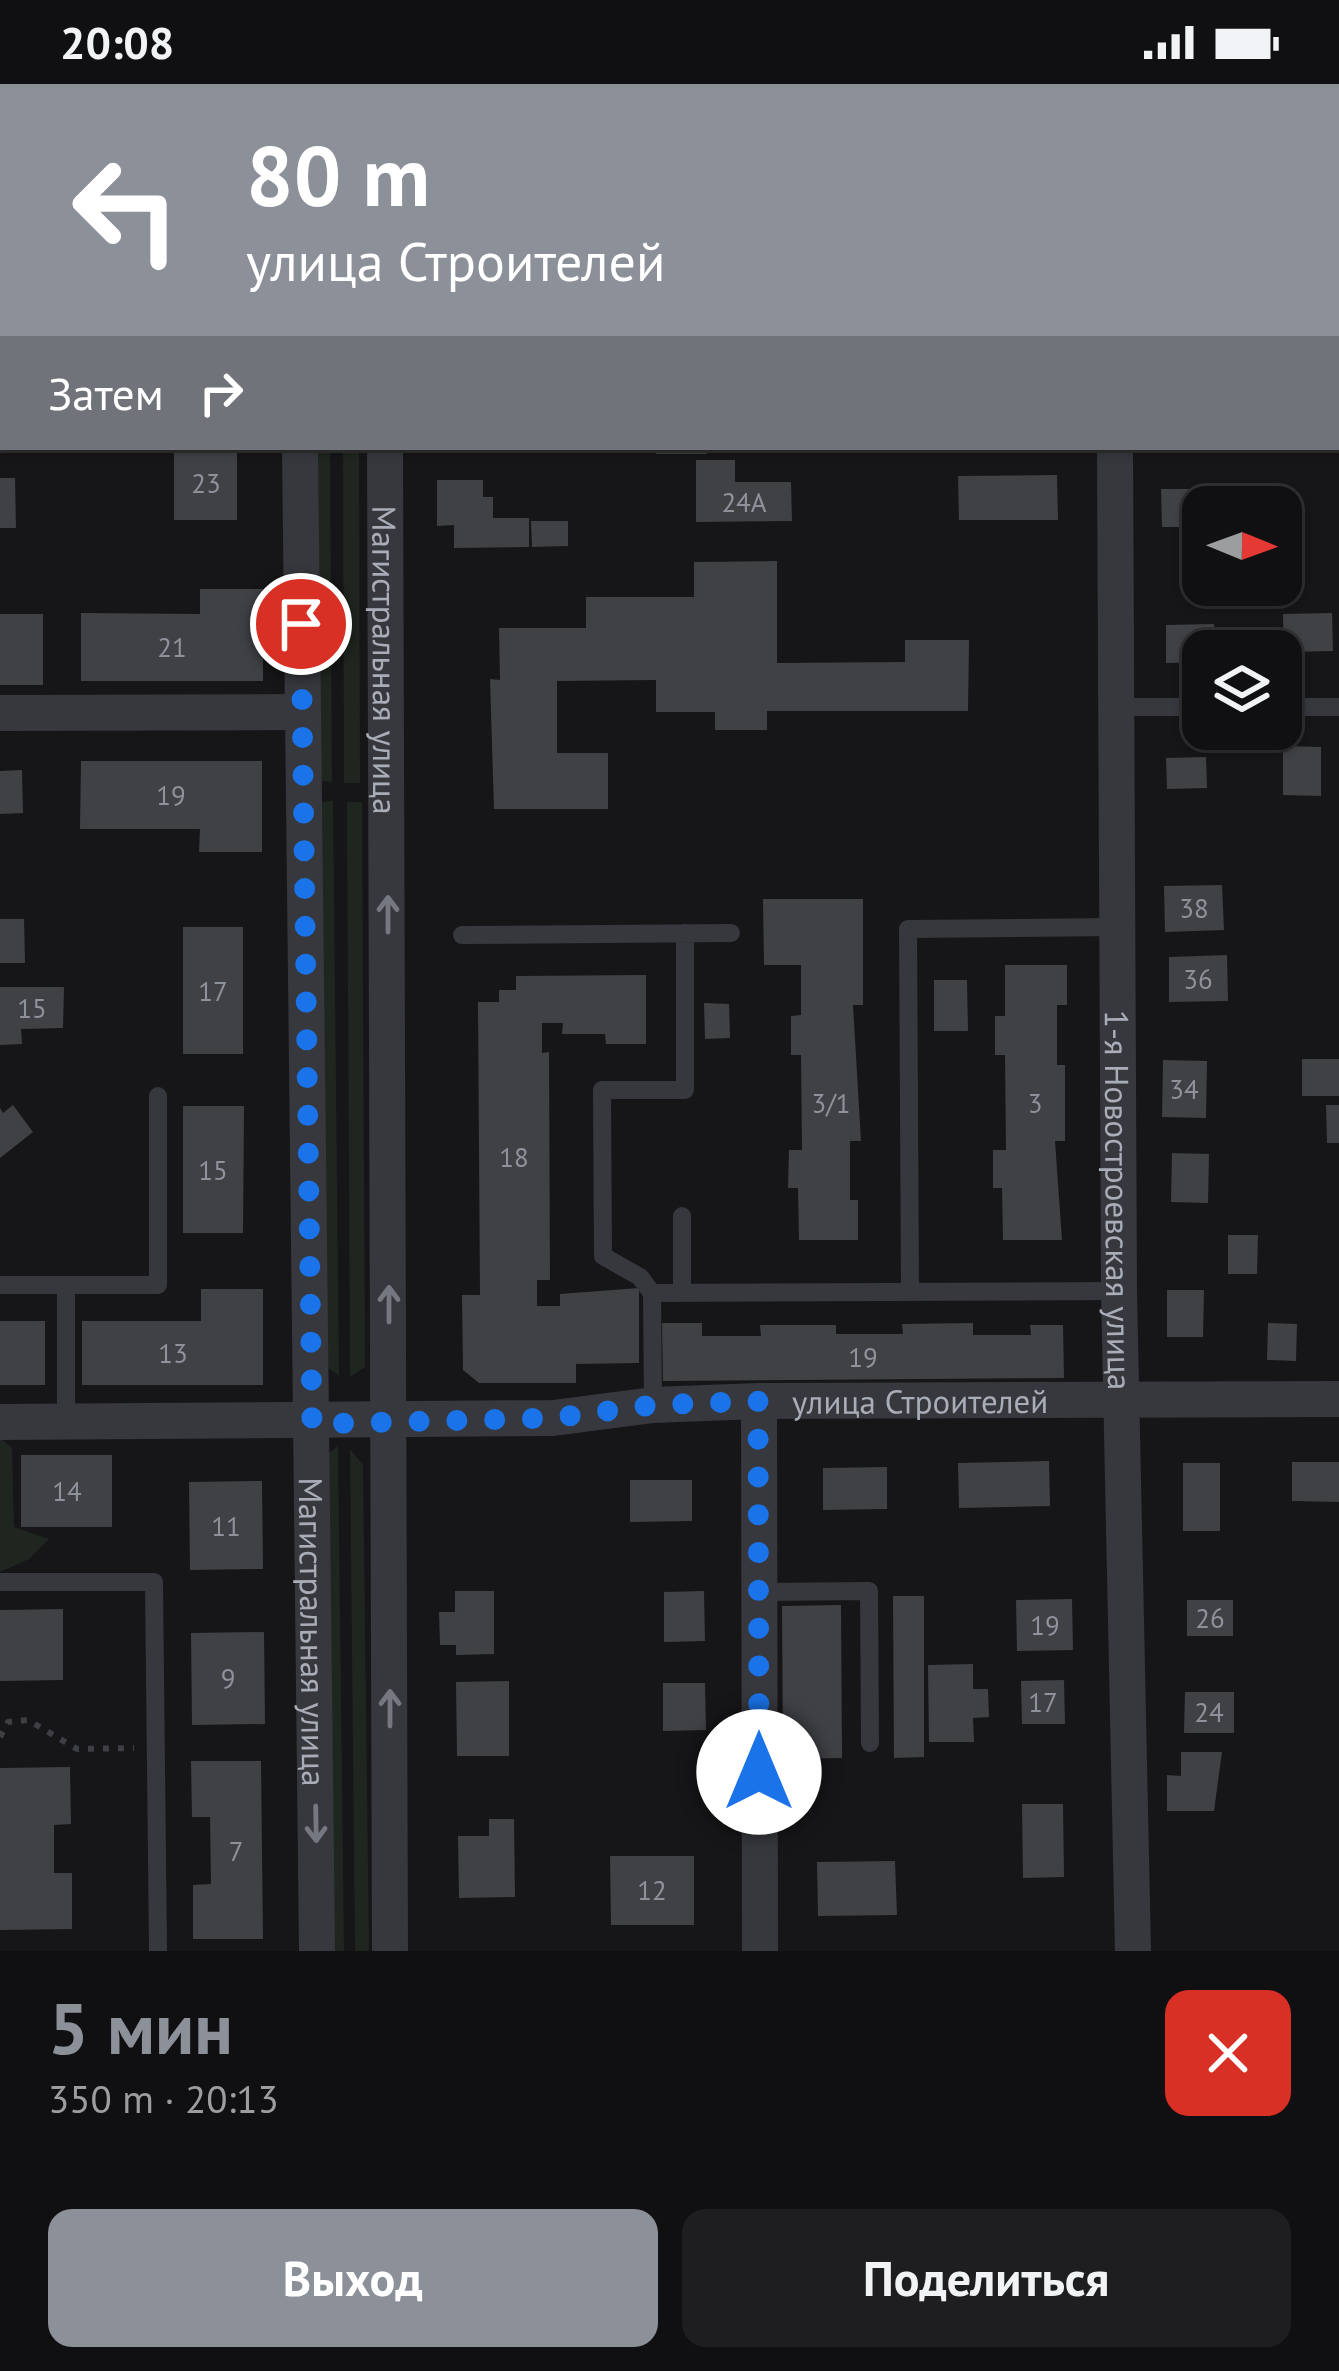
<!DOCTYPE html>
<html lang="ru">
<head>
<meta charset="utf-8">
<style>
  :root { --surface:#101012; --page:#1e1e20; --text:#f1f3f6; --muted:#9c9d9f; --line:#303032; --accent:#8c9099 }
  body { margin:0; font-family:"PT Sans",sans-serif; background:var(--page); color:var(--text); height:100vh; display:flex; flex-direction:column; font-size:45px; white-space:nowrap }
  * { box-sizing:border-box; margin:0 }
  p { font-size:39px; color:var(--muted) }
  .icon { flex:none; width:66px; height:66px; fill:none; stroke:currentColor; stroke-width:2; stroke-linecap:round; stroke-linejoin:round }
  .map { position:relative; height:1867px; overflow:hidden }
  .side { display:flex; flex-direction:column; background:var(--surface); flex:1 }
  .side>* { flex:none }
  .top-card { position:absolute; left:0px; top:0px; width:1341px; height:366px; box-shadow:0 3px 9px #0004,0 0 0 3px var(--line); background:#8c9099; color:#fff; overflow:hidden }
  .needle { width:78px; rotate:91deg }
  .tools { position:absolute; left:1182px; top:402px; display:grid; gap:24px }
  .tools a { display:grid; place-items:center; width:120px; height:120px; border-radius:24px; background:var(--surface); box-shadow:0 3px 9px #0004,0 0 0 3px var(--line); font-size:60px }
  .pin { position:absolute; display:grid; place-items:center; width:102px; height:102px; color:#fff; margin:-51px; border:6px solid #fff; border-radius:50%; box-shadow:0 3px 12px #0007 }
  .me { position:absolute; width:132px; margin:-66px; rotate:0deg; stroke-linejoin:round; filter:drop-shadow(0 0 9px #0008) }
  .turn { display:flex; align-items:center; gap:42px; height:252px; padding:0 48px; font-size:54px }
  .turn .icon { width:156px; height:156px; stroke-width:2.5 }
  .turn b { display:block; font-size:84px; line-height:102px }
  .then { display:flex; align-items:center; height:114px; padding:0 48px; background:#0003; gap:24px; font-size:45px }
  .round { display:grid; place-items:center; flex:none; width:126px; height:126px; border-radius:24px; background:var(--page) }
  .headline { display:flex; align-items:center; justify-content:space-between; height:204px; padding:0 48px }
  h1 { font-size:72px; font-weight:800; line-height:90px; color:var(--accent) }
  .action { display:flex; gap:24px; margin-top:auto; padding:24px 48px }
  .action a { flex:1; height:138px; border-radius:24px; background:var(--accent); color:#fff; font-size:48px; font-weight:800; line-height:138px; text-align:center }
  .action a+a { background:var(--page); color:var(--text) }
  .status { display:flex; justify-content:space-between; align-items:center; height:84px; padding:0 60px; background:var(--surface); direction:ltr }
  .status svg { height:33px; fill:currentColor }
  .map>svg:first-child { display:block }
  .green { fill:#1e261f }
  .building { fill:#404145 }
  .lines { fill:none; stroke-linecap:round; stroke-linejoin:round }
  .path { stroke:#3d3f44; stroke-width:6; stroke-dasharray:6 9; stroke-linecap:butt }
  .service { stroke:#37383d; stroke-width:18 }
  .minor { stroke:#37383d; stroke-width:36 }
  .oneway { stroke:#757881 }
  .route { stroke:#1a73e8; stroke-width:21; stroke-dasharray:0 37.8 }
  .labels { text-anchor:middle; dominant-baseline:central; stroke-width:12; stroke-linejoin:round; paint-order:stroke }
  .number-label { font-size:27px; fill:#8e929b }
  .street-label { font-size:33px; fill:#a8adb8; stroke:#111113 }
</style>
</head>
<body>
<div class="status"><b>20:08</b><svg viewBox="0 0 49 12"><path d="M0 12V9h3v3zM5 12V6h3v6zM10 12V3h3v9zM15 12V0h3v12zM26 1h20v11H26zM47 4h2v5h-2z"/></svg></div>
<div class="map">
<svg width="1339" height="1867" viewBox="0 0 1339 1867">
  <rect width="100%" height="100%" fill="#161618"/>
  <path class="green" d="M 318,363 L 330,363 L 332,698 L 321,697 Z
    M 343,363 L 359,363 L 360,699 L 344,699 Z
    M 333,717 L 339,1292 L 326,1282 L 322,718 Z
    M 347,718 L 362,718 L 365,1283 L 350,1293 Z
    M 0,1354 L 12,1364 L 14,1443 L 49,1455 L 29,1475 L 0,1488 Z
    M 338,1362 L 344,1867 L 334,1867 L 329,1369 Z
    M 350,1365 L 363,1381 L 369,1867 L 355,1867 Z"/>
  <path class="building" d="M 174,363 L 237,363 L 237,436 L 174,436 Z
    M 656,363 L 707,363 L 707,370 L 656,370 Z
    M 696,376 L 735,376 L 735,398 L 791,398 L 792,437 L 696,438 Z
    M 1057,391 L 1058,436 L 959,436 L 958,392 Z
    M 0,394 L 15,394 L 16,444 L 0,444 Z
    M 437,396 L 483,396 L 483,413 L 493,413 L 493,434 L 529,434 L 529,463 L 454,464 L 454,441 L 437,442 Z
    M 1161,405 L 1210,405 L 1203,443 L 1162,443 Z
    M 531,437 L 568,437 L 568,462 L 532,463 Z
    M 777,477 L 777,579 L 905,578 L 905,556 L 969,556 L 968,627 L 767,627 L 767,646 L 715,646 L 715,628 L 656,628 L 656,596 L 557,597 L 557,669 L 608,669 L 608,725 L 494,725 L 490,595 L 500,596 L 499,544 L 586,544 L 586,513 L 694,513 L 694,478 Z
    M 200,505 L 263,505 L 263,597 L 81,597 L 81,529 L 200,530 Z
    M 1332,529 L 1333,567 L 1284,568 L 1283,530 Z
    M 0,530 L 43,530 L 43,601 L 0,601 Z
    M 1214,540 L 1215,567 L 1203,567 L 1203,578 L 1166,579 L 1166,541 Z
    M 1283,662 L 1321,663 L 1321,712 L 1283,711 Z
    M 1206,673 L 1207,704 L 1167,705 L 1166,674 Z
    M 81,677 L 262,677 L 262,768 L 199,768 L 200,745 L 80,745 Z
    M 22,686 L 23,729 L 0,730 L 0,687 Z
    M 1222,801 L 1224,846 L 1165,848 L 1164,802 Z
    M 763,815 L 863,815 L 863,921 L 853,921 L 861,1057 L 850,1057 L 850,1116 L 858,1116 L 858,1156 L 799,1156 L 798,1104 L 788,1104 L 789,1066 L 802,1066 L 801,971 L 791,971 L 791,932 L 801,931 L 801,881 L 764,881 Z
    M 0,835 L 24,835 L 25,879 L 0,879 Z
    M 183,843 L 243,843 L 243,970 L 183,970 Z
    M 1227,871 L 1228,917 L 1169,918 L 1169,873 Z
    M 1005,881 L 1067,881 L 1067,921 L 1057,921 L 1057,981 L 1065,981 L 1065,1057 L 1055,1057 L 1062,1156 L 1003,1156 L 1002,1104 L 993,1104 L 993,1066 L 1006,1066 L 1005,971 L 995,971 L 995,932 L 1005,932 Z
    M 646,891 L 646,960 L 606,960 L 605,950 L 562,950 L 563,939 L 542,939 L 542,969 L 549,968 L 550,1196 L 537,1196 L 537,1222 L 560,1222 L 560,1210 L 639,1204 L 639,1279 L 576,1280 L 576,1299 L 479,1299 L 463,1286 L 462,1211 L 480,1211 L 478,918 L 499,918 L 499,906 L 516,906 L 516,892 Z
    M 934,896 L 967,896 L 968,947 L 934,947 Z
    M 0,903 L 64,903 L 63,944 L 21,945 L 22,960 L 0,961 Z
    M 704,919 L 729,920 L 730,954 L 705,955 Z
    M 1302,975 L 1339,975 L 1339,1012 L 1302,1012 Z
    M 1163,976 L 1207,977 L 1206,1034 L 1162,1033 Z
    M 13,1021 L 33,1048 L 0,1074 L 0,1024 L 3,1029 Z
    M 1326,1021 L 1339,1021 L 1339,1059 L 1327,1059 Z
    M 183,1022 L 244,1022 L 243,1149 L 183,1149 Z
    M 1172,1069 L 1209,1070 L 1208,1119 L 1171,1118 Z
    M 1228,1151 L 1258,1151 L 1257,1190 L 1228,1190 Z
    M 201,1205 L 263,1205 L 263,1301 L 82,1301 L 82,1237 L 201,1237 Z
    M 1167,1206 L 1204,1206 L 1203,1253 L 1167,1253 Z
    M 0,1237 L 45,1237 L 45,1301 L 0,1301 Z
    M 662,1239 L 702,1239 L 702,1252 L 761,1252 L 760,1241 L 836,1241 L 836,1250 L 903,1250 L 902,1240 L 973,1239 L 973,1251 L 1031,1251 L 1030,1241 L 1063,1241 L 1064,1294 L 663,1297 Z
    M 1268,1239 L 1297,1240 L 1296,1277 L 1267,1276 Z
    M 21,1371 L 112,1371 L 112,1443 L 21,1443 Z
    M 1049,1377 L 1050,1422 L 959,1424 L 958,1379 Z
    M 1292,1378 L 1339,1378 L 1339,1418 L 1292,1417 Z
    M 1183,1379 L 1220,1379 L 1220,1447 L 1183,1447 Z
    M 887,1383 L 887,1425 L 823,1426 L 823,1384 Z
    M 630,1396 L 692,1396 L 692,1437 L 630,1438 Z
    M 262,1397 L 263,1485 L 190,1486 L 189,1398 Z
    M 455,1507 L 494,1507 L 494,1570 L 456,1571 L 456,1561 L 440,1561 L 439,1528 L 455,1528 Z
    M 704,1507 L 705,1557 L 664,1558 L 664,1508 Z
    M 893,1512 L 924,1512 L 924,1673 L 894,1674 Z
    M 1072,1515 L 1073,1566 L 1017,1567 L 1016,1516 Z
    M 1187,1516 L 1233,1516 L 1233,1552 L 1187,1552 Z
    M 841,1521 L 842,1674 L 783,1675 L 782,1522 Z
    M 63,1525 L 63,1596 L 0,1597 L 0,1526 Z
    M 264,1548 L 265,1640 L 192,1641 L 191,1549 Z
    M 973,1580 L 973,1605 L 988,1605 L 989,1633 L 973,1634 L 974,1658 L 929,1658 L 928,1581 Z
    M 1064,1596 L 1065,1640 L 1022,1640 L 1021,1597 Z
    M 509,1597 L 509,1672 L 457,1672 L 456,1598 Z
    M 663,1599 L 705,1599 L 706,1646 L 663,1647 Z
    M 1185,1608 L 1234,1608 L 1234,1649 L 1184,1649 Z
    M 1181,1668 L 1222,1668 L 1214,1727 L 1167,1727 L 1167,1691 L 1181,1692 Z
    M 191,1677 L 261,1677 L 263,1855 L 193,1855 L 193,1801 L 211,1800 L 210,1733 L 192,1733 Z
    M 70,1683 L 71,1740 L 54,1741 L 54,1789 L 72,1789 L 72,1845 L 0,1846 L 0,1684 Z
    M 1022,1720 L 1063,1720 L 1064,1793 L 1023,1794 Z
    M 489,1735 L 514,1735 L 515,1813 L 459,1814 L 458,1752 L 489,1752 Z
    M 610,1772 L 694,1772 L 694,1841 L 611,1841 Z
    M 895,1777 L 897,1831 L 818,1832 L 817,1778 Z"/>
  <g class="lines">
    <path class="path" d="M 0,1653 L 8,1638 L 28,1636 L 77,1665 L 134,1664"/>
    <path class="service" d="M 748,0 L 748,3
      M 0,30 L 3,30
      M 1118,623 L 1203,623
      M 1281,623 L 1339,623
      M 462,851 L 731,849
      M 682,1132 L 682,1209
      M 0,1201 L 158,1201 L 158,1012
      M 910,1208 L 908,845 L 1118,843
      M 652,1209 L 640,1193 L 603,1172 L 602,1006 L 685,1006 L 685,849
      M 653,1321 L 652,1209 L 1119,1207
      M 66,1337 L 66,1201
      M 0,1498 L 154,1498 L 158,1867
      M 758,1508 L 869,1507 L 870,1659"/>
    <g class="minor">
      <path d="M 298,0 L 298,3"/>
      <path d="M 383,0 L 383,3"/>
      <path d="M 1117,3 L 1117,0"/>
      <path id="s1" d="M 300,363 L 317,1867"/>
      <path id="s2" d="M 385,363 L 390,1867"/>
      <path id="s3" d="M 1115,363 L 1119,1207 L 1133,1867"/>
      <path d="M 0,629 L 302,628"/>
      <path d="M 759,1317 L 760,1867"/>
      <path id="s4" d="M 0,1338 L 553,1334 L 653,1321 L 759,1317 L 1339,1315"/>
    </g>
  </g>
  <defs><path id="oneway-shaft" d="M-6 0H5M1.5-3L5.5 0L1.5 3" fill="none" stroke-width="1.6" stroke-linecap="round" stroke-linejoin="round" transform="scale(3)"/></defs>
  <g class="oneway">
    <use href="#oneway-shaft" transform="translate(388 830) rotate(-90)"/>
    <use href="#oneway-shaft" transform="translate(389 1220) rotate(-90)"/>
    <use href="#oneway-shaft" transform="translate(390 1624) rotate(-90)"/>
    <use href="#oneway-shaft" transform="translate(316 1740) rotate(89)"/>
  </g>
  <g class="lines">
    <path class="route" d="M 301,540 L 312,1340 L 553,1334 L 653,1321 L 758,1317 L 759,1688"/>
  </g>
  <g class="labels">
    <g class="number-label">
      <text x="206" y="399">23</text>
      <text x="744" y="418">24А</text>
      <text x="172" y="563">21</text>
      <text x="171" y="711">19</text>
      <text x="1194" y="824">38</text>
      <text x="1198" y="895">36</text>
      <text x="213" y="907">17</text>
      <text x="32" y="924">15</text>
      <text x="1184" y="1005">34</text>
      <text x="831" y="1019">3/1</text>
      <text x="1035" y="1019">3</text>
      <text x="514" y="1073">18</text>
      <text x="213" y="1086">15</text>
      <text x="173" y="1269">13</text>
      <text x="863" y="1273">19</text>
      <text x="67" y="1407">14</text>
      <text x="226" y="1442">11</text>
      <text x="1210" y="1534">26</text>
      <text x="1045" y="1541">19</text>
      <text x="228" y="1594">9</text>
      <text x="1043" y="1618">17</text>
      <text x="1209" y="1628">24</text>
      <text x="236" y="1767">7</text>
      <text x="652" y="1806">12</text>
    </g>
    <g class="street-label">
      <text stroke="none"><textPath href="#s2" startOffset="213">Магистральная улица</textPath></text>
      <text stroke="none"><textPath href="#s3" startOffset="753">1-я Новостроевская улица</textPath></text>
      <text stroke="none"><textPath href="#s4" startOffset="921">улица Строителей</textPath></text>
      <text stroke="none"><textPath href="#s1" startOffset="1185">Магистральная улица</textPath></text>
    </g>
  </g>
</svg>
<div class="tools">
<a><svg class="needle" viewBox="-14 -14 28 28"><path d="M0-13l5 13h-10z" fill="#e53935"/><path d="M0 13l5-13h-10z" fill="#9c9d9f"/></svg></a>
<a><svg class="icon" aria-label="layers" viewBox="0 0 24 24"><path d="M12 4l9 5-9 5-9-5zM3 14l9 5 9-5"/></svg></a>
</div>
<div class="pin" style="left:301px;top:540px;background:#d93025"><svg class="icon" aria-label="arrive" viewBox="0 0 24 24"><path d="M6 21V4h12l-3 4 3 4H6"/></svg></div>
<svg class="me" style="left:759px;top:1688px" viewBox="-20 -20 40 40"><circle r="19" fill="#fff"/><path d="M0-13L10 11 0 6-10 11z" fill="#1a73e8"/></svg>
<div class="top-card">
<div class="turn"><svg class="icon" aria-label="left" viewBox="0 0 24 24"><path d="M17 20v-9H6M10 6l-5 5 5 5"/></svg><div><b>80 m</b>улица Строителей</div></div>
<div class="then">Затем<svg class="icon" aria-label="right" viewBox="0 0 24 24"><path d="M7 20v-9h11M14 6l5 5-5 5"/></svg></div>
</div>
</div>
<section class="side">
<div class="headline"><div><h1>5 мин</h1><p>350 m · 20:13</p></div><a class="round" style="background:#d93025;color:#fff"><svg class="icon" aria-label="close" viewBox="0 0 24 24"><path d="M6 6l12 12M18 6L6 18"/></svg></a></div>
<div class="action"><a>Выход</a><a>Поделиться</a></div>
</section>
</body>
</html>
